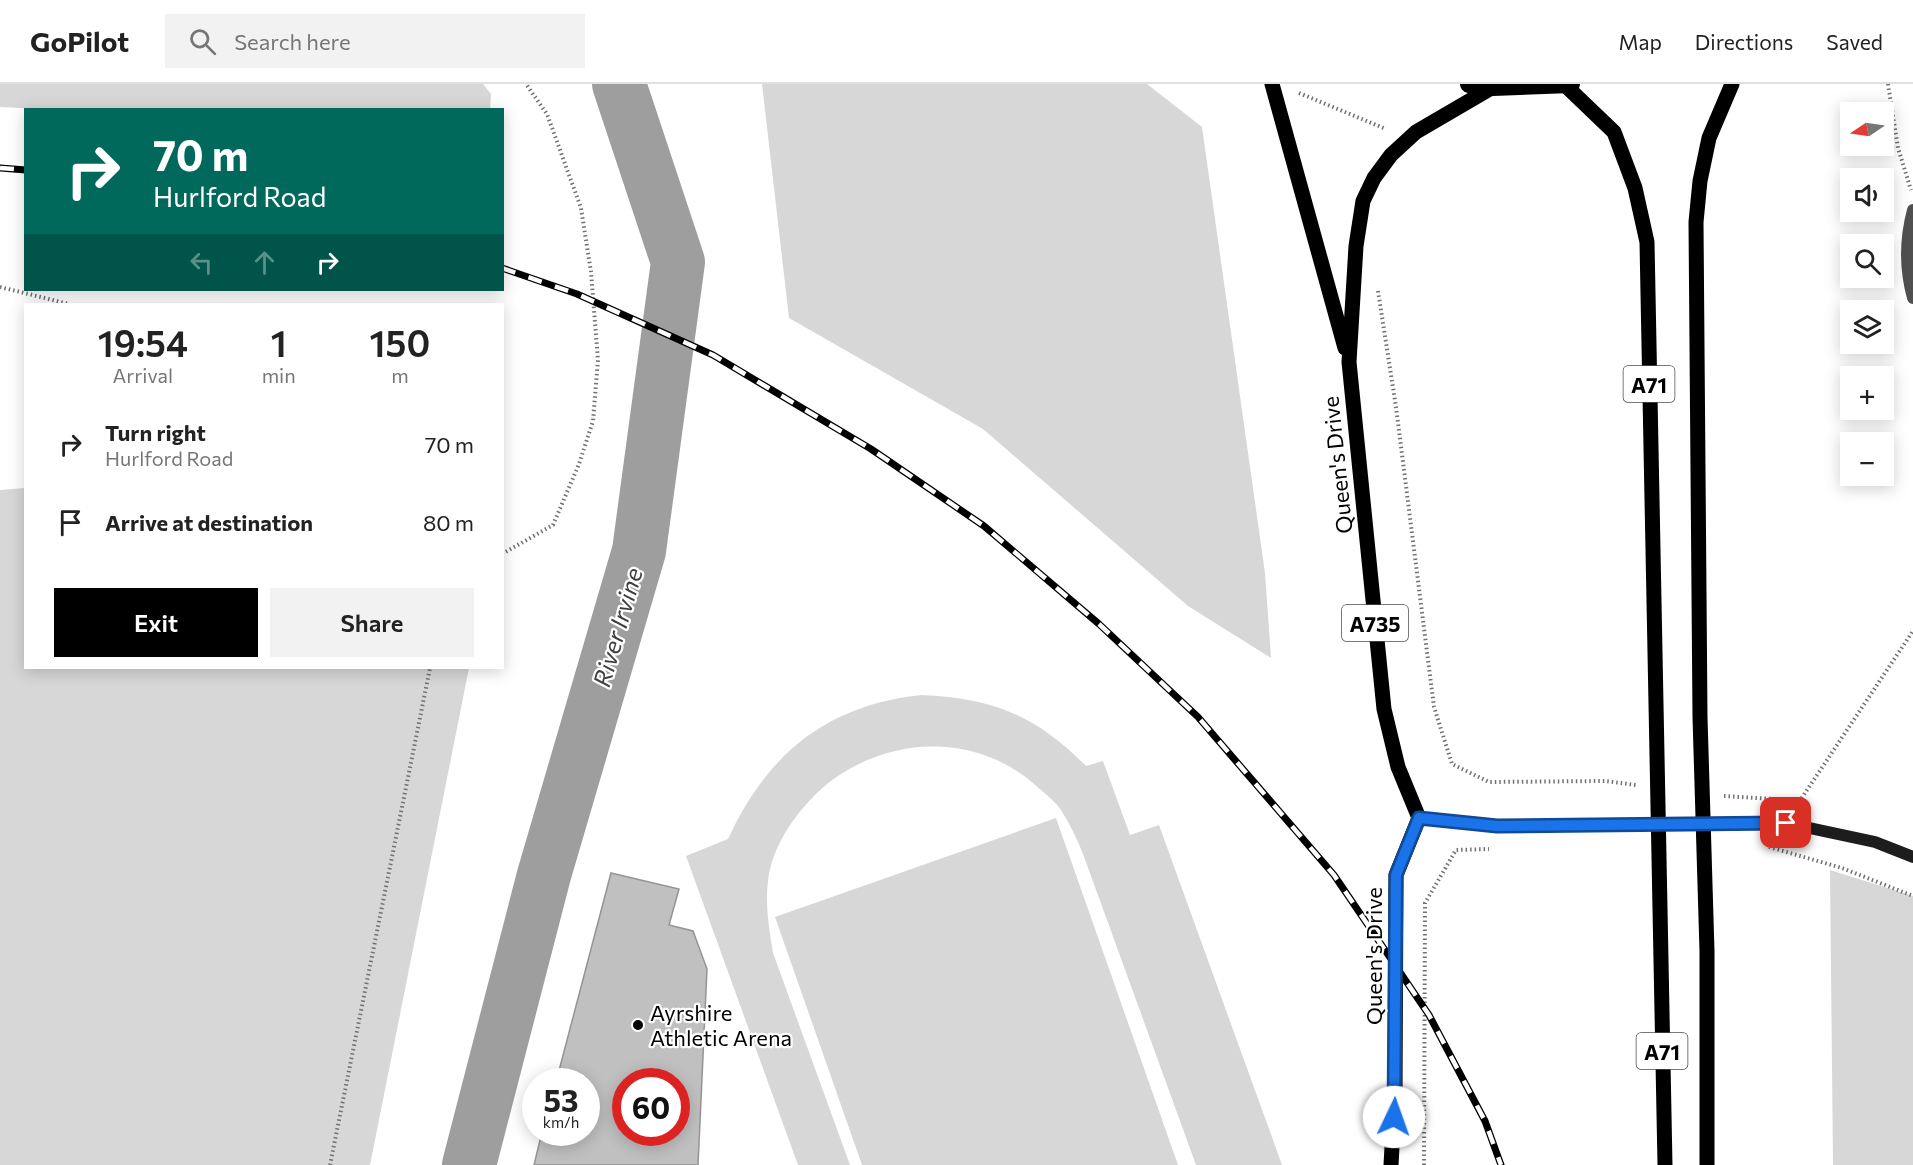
<!DOCTYPE html>
<html lang="en">
<head>
<meta charset="utf-8">
<style>
  :root { --surface:#fff; --page:#f2f2f2; --text:#222; --muted:#767676; --line:#e0e0e0; --accent:#000 }
  body { margin:0; font-family:Commissioner,sans-serif; background:var(--page); color:var(--text); height:100vh; display:flex; flex-direction:column; font-size:22px; white-space:nowrap }
  * { box-sizing:border-box; margin:0 }
  p { font-size:20px; color:var(--muted) }
  .icon { flex:none; width:33px; height:33px; fill:none; stroke:currentColor; stroke-width:2; stroke-linecap:round; stroke-linejoin:round }
  .map { position:relative; flex:1; overflow:hidden }
  .sheet { position:absolute; left:24px; top:219px; width:480px; height:366px; display:flex; flex-direction:column; background:var(--surface); border-radius:0px; box-shadow:0 3px 15px #0003 }
  .sheet>* { flex:none }
  .top-card { position:absolute; left:24px; top:24px; width:480px; height:183px; border-radius:0px; box-shadow:0 3px 15px #0003; background:#00695c; color:#fff; overflow:hidden }
  .needle { width:39px; rotate:257deg }
  .fabs { position:absolute; left:1840px; top:18px; display:grid; gap:12px }
  .fabs a { display:grid; place-items:center; width:54px; height:54px; border-radius:0px; background:var(--surface); box-shadow:0 3px 15px #0003; font-size:30px }
  .speed { position:absolute; left:522px; top:984px; display:flex; gap:12px; font-size:30px; font-weight:700; text-align:center }
  .speed>* { display:grid; place-content:center; width:78px; height:78px; border-radius:50%; background:var(--surface); box-shadow:0 3px 15px #0003; line-height:1 }
  .speed small { font-size:15px; font-weight:400 }
  .speed .limit { border:9px solid #d22; background:#fff; color:#111 }
  .pin { position:absolute; display:grid; place-items:center; width:51px; height:51px; color:#fff; margin:-26px; border-radius:12px; box-shadow:0 3px 9px #0006 }
  .me { position:absolute; width:66px; margin:-33px; rotate:3deg; stroke-linejoin:round; filter:drop-shadow(0 0 4px #0008) }
  .turn { display:flex; align-items:center; gap:21px; height:126px; padding:0 30px; font-size:27px }
  .turn .icon { width:78px; height:78px; stroke-width:2.5 }
  .turn b { display:block; font-size:42px; line-height:51px }
  .lanes { display:flex; align-items:center; height:57px; padding:0 30px; background:#0003; justify-content:center; gap:30px; direction:ltr }
  .lanes .off { opacity:.35 }
  .eta { display:flex; justify-content:space-evenly; align-items:center; height:102px; text-align:center }
  .eta b { font-size:36px; font-weight:600; line-height:42px }
  .button { display:flex; gap:12px; margin-top:auto; padding:12px 30px }
  .button a { flex:1; height:69px; border-radius:0px; background:var(--accent); color:#fff; font-size:24px; font-weight:600; line-height:69px; text-align:center }
  .button a+a { background:var(--page); color:var(--text) }
  ul { padding:0; list-style:none }
  li { display:flex; align-items:center; gap:18px; height:78px; padding:0 30px }
  li div { flex:1 }
  li b { display:block; font-size:22px }
  li em { font-style:normal }
  header { display:flex; align-items:center; gap:36px; box-sizing:border-box; height:84px; padding:0 30px; background:var(--surface); border-bottom:2px solid var(--line) }
  header strong { font-size:28px }
  nav { display:flex; gap:33px; margin-inline-start:auto; font-size:21px }
  .search { width:420px; height:54px; background:var(--page); display:flex; align-items:center; gap:15px; box-sizing:border-box; padding:0 21px; border-radius:0px; color:var(--muted); font-size:22px }
  .map>svg:first-child { display:block }
  .green { fill:#d7d7d7 }
  .lines { fill:none; stroke-linecap:round; stroke-linejoin:round }
  .river { stroke:#9e9e9e; stroke-width:54 }
  .building { fill:#c0c0c0; stroke:#949494; stroke-width:1.5; fill-rule:evenodd }
  .path { stroke:#727272; stroke-width:4; stroke-dasharray:1.5 3; stroke-linecap:butt }
  .street { stroke:#505050; stroke-width:12 }
  .secondary { stroke:#1d1d1d; stroke-width:12 }
  .primary { stroke:#000; stroke-width:15 }
  .highway { stroke:#000; stroke-width:18 }
  .rail-casing { stroke:#000; stroke-width:7 }
  .rail { stroke:#fff; stroke-width:4.5; stroke-dasharray:14; stroke-linecap:butt }
  .route-casing { stroke:#114b97; stroke-width:15 }
  .route { stroke:#1a73e8; stroke-width:10 }
  .poi-dot { fill:#000; stroke:#fff; stroke-width:2 }
  .labels { text-anchor:middle; dominant-baseline:central; stroke-width:4.5; stroke-linejoin:round; paint-order:stroke }
  .shield { fill:#fff; stroke:#4c4c4c; stroke-width:1.5 }
  .shield-label { font-size:21px; font-weight:bold; fill:#000 }
  .street-label { font-size:22px; fill:#000; stroke:#fff }
  .poi-label { font-size:22px; fill:#000; stroke:#fff; text-anchor:start }
  .water-label { font-size:24px; font-style:italic; fill:#3f3f3f; stroke:#fff }
</style>
</head>
<body>
<header>
<strong>GoPilot</strong>
<div class="search"><svg class="icon" aria-label="search" viewBox="0 0 24 24"><circle cx="10" cy="10" r="6"/><path d="M15 15l6 6"/></svg>Search here</div>
<nav><a>Map</a><a>Directions</a><a>Saved</a></nav>
</header>
<div class="map">
<svg width="1913" height="1081" viewBox="0 0 1913 1081">
  <rect width="100%" height="100%" fill="#fff"/>
  <path class="green" d="M 0,0 L 483,0 L 491,10 L 490,26 L 61,26 L 0,23 Z
    M 762,0 L 1147,0 L 1202,43 L 1265,489 L 1271,574 L 1188,522 L 983,345 L 789,234 Z
    M 25,404 L 26,584 L 469,584 L 370,1081 L 0,1081 L 0,406 Z
    M 921,611 C 993,614 1035,631 1086,682 L 1103,677 L 1130,751 L 1159,741 L 1282,1081 L 1196,1081 L 1083,770 C 1077,755 1070,740 1061,726 C 1054,716 1043,708 1034,700 C 965,640 860,655 803,724 C 786,744 771,770 768,797 C 765,821 769,845 773,869 L 850,1081 L 798,1081 L 686,772 L 728,755 C 767,670 827,621 921,611 Z
    M 1056,734 L 1178,1081 L 862,1081 L 775,833 Z
    M 1830,786 L 1913,812 L 1913,1081 L 1833,1081 Z"/>
  <g class="lines">
    <path class="river" d="M 469,1081 L 544,791 L 639,467 L 678,178 L 619,0"/>
  </g>
  <path class="building" d="M 611,789 L 679,805 L 669,841 L 693,847 L 707,885 L 698,1081 L 534,1081 L 542,1048 L 586,1048 L 586,998 L 556,998 ZM 626,998 L 676,998 L 676,1048 L 626,1048 Z"/>
  <g class="lines">
    <path class="path" d="M 1888,0 L 1898,64 L 1911,106
      M 1299,9 L 1386,45
      M 0,203 L 69,220
      M 1378,207 L 1396,323 L 1434,623 L 1452,680 L 1489,698 L 1605,697 L 1636,701
      M 502,470 L 553,441 L 579,380 L 593,337 L 598,276 L 591,188 L 581,124 L 547,30 L 526,0
      M 1724,712 L 1773,715
      M 1789,716 L 1801,716
      M 1799,718 L 1913,547
      M 1769,763 L 1842,784 L 1913,812
      M 330,1081 L 430,584
      M 1424,1081 L 1425,819 L 1456,766 L 1489,765"/>
    <path class="street" d="M 1913,126 C 1905,156 1905,185 1913,214"/>
    <path class="secondary" d="M 1419,734 L 1497,742 L 1786,739 L 1875,758 L 1913,773"/>
    <path class="primary" d="M 1272,0 L 1345,264
      M 1565,1 L 1614,48 L 1635,104 L 1647,158 L 1665,1081
      M 1391,1081 L 1395,1009 L 1396,791 L 1419,734 L 1398,683 L 1384,625 L 1349,278 L 1356,162 L 1363,117 L 1374,94 L 1391,71 L 1416,48 L 1493,3
      M 1707,1081 L 1707,867 L 1700,633 L 1696,138 L 1700,97 L 1709,54 L 1732,0"/>
    <path class="highway" d="M 1469,0 L 1493,3 L 1571,0"/>
    <defs>
      <path id="rail" d="M 0,84 L 26,86
        M 502,184 L 577,210 L 713,271 L 871,365 L 984,442 L 1099,540 L 1198,633 L 1334,791 L 1429,931 L 1485,1037 L 1501,1081"/>
    </defs>
    <use href="#rail" class="rail-casing"/>
    <use href="#rail" class="rail"/>
  </g>
  <g class="lines">
    <defs>
      <path id="route" d="M 1394,1033 L 1396,791 L 1419,734 L 1497,742 L 1786,739"/>
    </defs>
    <use href="#route" class="route-casing"/>
    <use href="#route" class="route"/>
  </g>
  <circle class="poi-dot" cx="638" cy="941" r="6"/>
  <g class="labels">
    <g class="shield">
      <rect x="1623.5" y="282" width="51" height="36" rx="4.5"/>
      <rect x="1342" y="521" width="66" height="36" rx="4.5"/>
      <rect x="1636.5" y="949" width="51" height="36" rx="4.5"/>
    </g>
    <g class="shield-label">
      <text x="1649" y="300">A71</text>
      <text x="1375" y="539">A735</text>
      <text x="1662" y="967">A71</text>
    </g>
    <g class="street-label">
      <text transform="translate(1337 381) rotate(-96)">Queen's Drive</text>
      <text transform="translate(1373 872) rotate(-90)">Queen's Drive</text>
    </g>
    <g class="poi-label">
      <text x="650" y="928">Ayrshire<tspan x="650" dy="25">Athletic Arena</tspan></text>
    </g>
    <g class="water-label">
      <text transform="translate(617 543) rotate(-74)">River Irvine</text>
    </g>
  </g>
</svg>
<div class="fabs">
<a><svg class="needle" viewBox="-14 -14 28 28"><path d="M0-13l5 13h-10z" fill="#e53935"/><path d="M0 13l5-13h-10z" fill="#767676"/></svg></a>
<a><svg class="icon" aria-label="sound" viewBox="0 0 24 24"><path d="M4 9h4l5-4v14l-5-4H4zM17 9q2 3 0 6"/></svg></a>
<a><svg class="icon" aria-label="search" viewBox="0 0 24 24"><circle cx="10" cy="10" r="6"/><path d="M15 15l6 6"/></svg></a>
<a><svg class="icon" aria-label="layers" viewBox="0 0 24 24"><path d="M12 4l9 5-9 5-9-5zM3 14l9 5 9-5"/></svg></a>
<a>+</a>
<a>−</a>
</div>
<div class="speed"><div>53<small>km/h</small></div><div class="limit">60</div></div>
<div class="pin" style="left:1786px;top:739px;background:#d93025"><svg class="icon" aria-label="arrive" viewBox="0 0 24 24"><path d="M6 21V4h12l-3 4 3 4H6"/></svg></div>
<svg class="me" style="left:1394px;top:1033px" viewBox="-20 -20 40 40"><circle r="19" fill="#fff"/><path d="M0-13L10 11 0 6-10 11z" fill="#1a73e8"/></svg>
<div class="top-card">
<div class="turn"><svg class="icon" aria-label="right" viewBox="0 0 24 24"><path d="M7 20v-9h11M14 6l5 5-5 5"/></svg><div><b>70 m</b>Hurlford Road</div></div>
<div class="lanes"><svg class="icon off" aria-label="left" viewBox="0 0 24 24"><path d="M17 20v-9H6M10 6l-5 5 5 5"/></svg><svg class="icon off" aria-label="ahead" viewBox="0 0 24 24"><path d="M12 20V5M6 11l6-6 6 6"/></svg><svg class="icon" aria-label="right" viewBox="0 0 24 24"><path d="M7 20v-9h11M14 6l5 5-5 5"/></svg></div>
</div>
<section class="sheet">
<div class="eta">
<div><b>19:54</b><p>Arrival</p></div>
<div><b>1</b><p>min</p></div>
<div><b>150</b><p>m</p></div>
</div>
<ul>
<li><svg class="icon" aria-label="right" viewBox="0 0 24 24"><path d="M7 20v-9h11M14 6l5 5-5 5"/></svg><div><b>Turn right</b><p>Hurlford Road</p></div><em>70 m</em></li>
<li><svg class="icon" aria-label="arrive" viewBox="0 0 24 24"><path d="M6 21V4h12l-3 4 3 4H6"/></svg><div><b>Arrive at destination</b></div><em>80 m</em></li>
</ul>
<div class="button"><a>Exit</a><a>Share</a></div>
</section>
</div>
</body>
</html>
